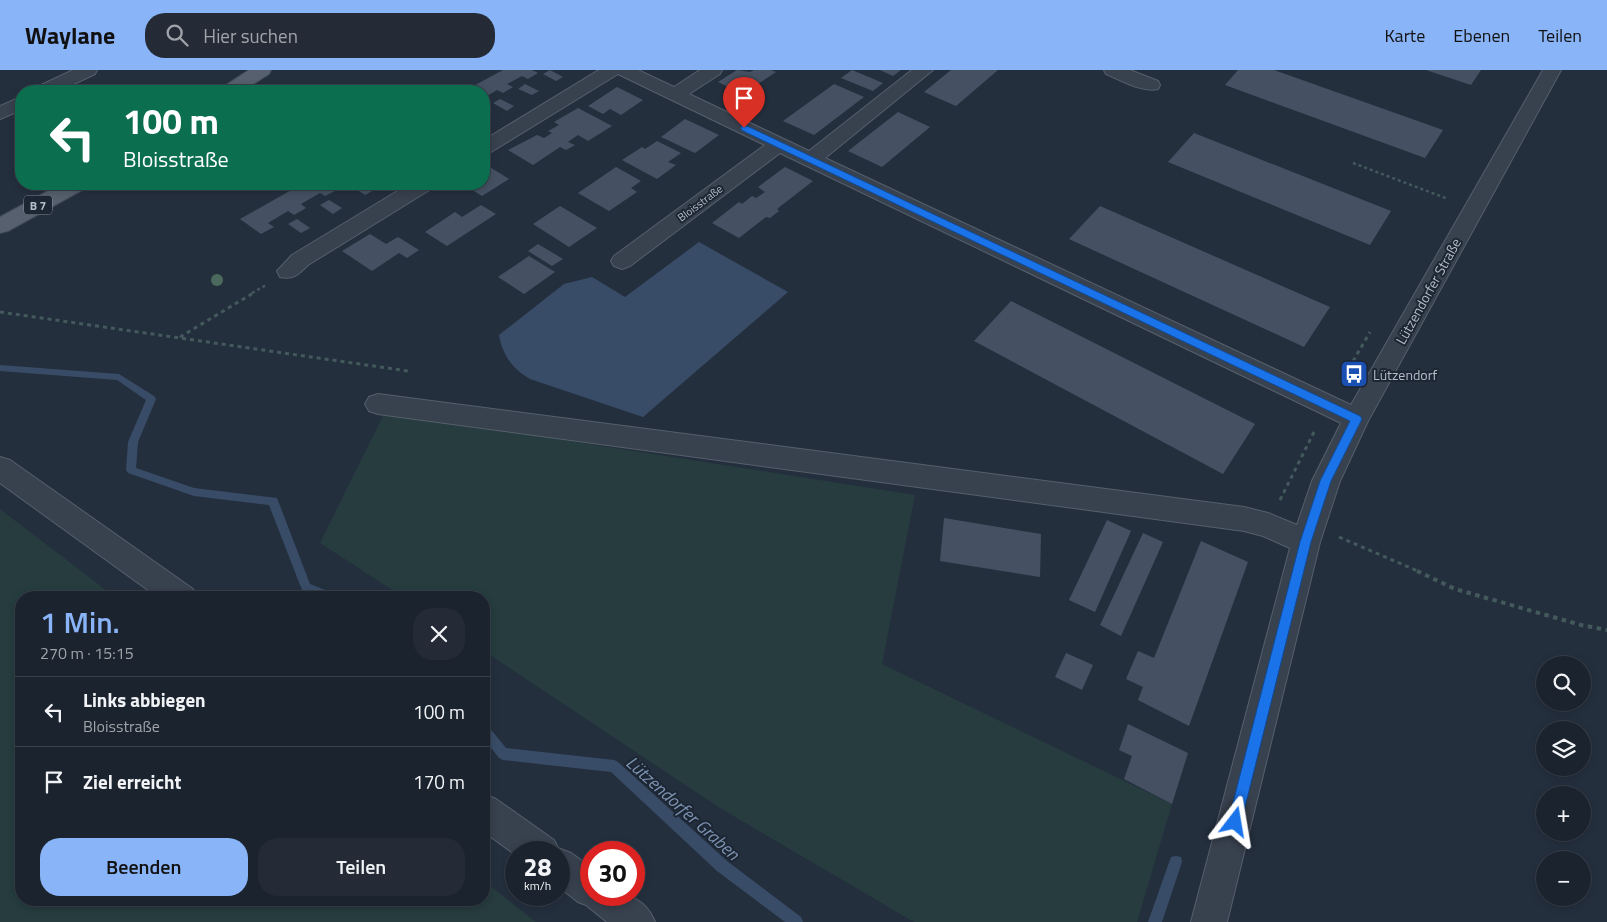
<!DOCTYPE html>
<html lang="de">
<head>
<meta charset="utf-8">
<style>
  :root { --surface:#1b232e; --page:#242b36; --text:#f1f3f6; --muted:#a0a4aa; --line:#39404a; --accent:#8ab4f8 }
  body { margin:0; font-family:"Titillium Web",sans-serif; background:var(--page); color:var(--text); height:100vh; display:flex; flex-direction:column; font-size:19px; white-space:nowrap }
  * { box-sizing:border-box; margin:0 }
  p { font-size:16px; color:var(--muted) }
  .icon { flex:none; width:28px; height:28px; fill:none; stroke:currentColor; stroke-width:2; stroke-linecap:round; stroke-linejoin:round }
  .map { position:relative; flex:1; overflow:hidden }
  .details { position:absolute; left:15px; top:521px; width:475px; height:315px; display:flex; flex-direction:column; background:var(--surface); border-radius:20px; box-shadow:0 2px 8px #0003,0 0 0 1px var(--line) }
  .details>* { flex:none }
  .hud { position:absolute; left:15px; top:15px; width:475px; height:105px; border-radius:20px; box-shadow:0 2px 8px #0003,0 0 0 1px var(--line); background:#0b6e4f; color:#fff; overflow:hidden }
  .controls { position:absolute; left:1536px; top:586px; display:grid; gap:10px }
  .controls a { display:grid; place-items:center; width:55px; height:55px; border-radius:50%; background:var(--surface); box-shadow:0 2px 8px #0003,0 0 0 1px var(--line); font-size:25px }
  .speed { position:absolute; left:505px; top:771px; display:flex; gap:10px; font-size:25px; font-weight:700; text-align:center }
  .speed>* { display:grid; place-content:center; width:65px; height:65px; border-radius:50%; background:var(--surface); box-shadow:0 2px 8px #0003,0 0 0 1px var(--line); line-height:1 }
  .speed small { font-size:12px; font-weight:400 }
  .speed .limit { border:8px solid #d22; background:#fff; color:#111 }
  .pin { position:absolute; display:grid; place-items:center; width:42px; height:42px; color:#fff; margin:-51px -21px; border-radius:50% 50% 50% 0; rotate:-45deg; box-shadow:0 0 5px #0007 }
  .pin .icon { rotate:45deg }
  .me { position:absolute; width:55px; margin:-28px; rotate:14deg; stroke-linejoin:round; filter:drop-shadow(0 0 4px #0008) }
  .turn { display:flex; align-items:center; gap:18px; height:105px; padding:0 25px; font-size:22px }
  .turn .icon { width:65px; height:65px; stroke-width:2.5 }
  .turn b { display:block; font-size:35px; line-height:42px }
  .round { display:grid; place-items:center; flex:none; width:52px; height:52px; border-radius:20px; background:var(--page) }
  .head { display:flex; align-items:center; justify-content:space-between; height:85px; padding:0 25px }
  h1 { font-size:30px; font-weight:600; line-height:38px; color:var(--accent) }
  .cta { display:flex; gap:10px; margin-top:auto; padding:10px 25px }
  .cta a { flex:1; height:58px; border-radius:20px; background:var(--accent); color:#111; font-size:20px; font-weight:600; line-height:58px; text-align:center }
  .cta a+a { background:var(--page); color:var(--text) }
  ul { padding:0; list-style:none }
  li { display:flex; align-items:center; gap:15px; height:70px; padding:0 25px; border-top:1px solid var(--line) }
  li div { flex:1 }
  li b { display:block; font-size:19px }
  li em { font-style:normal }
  header { display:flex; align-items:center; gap:30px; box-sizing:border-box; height:70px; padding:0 25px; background:var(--accent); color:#111 }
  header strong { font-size:24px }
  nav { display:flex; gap:28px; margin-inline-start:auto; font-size:18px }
  .search { width:350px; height:45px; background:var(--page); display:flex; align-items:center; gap:12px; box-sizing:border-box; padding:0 18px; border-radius:20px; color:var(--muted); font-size:19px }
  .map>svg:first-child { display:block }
  .green { fill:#263c3f }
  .water { fill:#394c67 }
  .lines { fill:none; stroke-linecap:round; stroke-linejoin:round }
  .stream { fill:#394c67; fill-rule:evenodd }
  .building { fill:#455162 }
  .minor-casing { stroke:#565f6c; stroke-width:2 }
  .major-casing { stroke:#414a57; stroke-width:2 }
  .path-far2 { stroke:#44595c; stroke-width:2.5; stroke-dasharray:3 3; stroke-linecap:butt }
  .path-far1 { stroke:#44595c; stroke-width:3; stroke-dasharray:4 4; stroke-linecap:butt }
  .path { stroke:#44595c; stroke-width:4; stroke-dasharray:4.5 4.5; stroke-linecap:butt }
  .minor { fill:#38414e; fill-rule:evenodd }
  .major { fill:#56606e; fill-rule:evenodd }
  .tree { fill:#4b6a5d }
  .route { fill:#1a73e8; stroke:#114b97 }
  .labels { text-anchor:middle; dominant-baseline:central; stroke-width:4; stroke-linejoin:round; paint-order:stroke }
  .far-street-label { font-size:11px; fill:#b4bcc9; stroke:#1d2633 }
  .shield { fill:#1d2633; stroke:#878f9c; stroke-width:1 }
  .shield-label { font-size:12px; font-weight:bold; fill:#b4bcc9 }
  .street-label { font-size:14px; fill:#b4bcc9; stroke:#1d2633 }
  .poi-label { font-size:14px; fill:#b4bcc9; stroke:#1d2633; text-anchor:start }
  .near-water-label { font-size:18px; font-style:italic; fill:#7c92b1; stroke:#1d2633 }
</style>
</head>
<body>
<header>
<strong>Waylane</strong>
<div class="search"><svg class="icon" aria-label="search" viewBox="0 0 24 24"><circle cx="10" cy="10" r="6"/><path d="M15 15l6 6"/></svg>Hier suchen</div>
<nav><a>Karte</a><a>Ebenen</a><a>Teilen</a></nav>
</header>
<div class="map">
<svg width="1607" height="852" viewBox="0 0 1607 852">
  <rect width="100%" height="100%" fill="#242f3e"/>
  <path class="green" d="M 385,342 L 915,425 L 882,594 L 1172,734 L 1137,852 L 914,852 L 720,738 L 484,581 L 484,528 L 403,527 L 320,473 Z
    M 0,439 L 115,527 L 21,528 L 21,830 L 484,830 L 484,811 L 536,852 L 0,852 Z"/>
  <path class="water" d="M 699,172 L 788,222 L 643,347 L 530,309 C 512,298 503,286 499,265 L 564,214 L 592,207 L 625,227 Z"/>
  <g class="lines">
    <path class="stream" d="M 0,295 L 119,304 L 154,326 L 156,329 L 138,372 L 136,398 L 194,418 L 277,428 L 310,514 L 338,525 L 339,528 L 320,528 L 302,520 L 269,435 L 194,426 L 128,403 L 126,400 L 128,372 L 146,330 L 117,310 L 0,301 Z
      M 484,654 L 488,656 L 506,678 L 614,690 L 618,692 L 727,791 L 801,847 L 803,852 L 785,852 L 717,801 L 611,702 L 503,690 L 499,688 L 484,669 Z
      M 1176,786 L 1181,787 L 1182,792 L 1162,852 L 1148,852 L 1171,787 Z"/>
  </g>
  <path class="building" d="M 503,0 L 532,0 L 538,3 L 528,9 L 522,6 L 507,14 L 513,17 L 503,23 L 497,20 L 484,28 L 484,21 L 466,20 Z
    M 550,0 L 563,7 L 556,11 L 543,4 Z
    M 737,0 L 750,2 L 754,0 L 771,0 L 776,2 L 743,24 L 718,12 Z
    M 852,0 L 883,13 L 873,21 L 841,8 Z
    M 880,0 L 901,0 L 893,6 Z
    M 951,0 L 998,0 L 956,36 L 924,22 Z
    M 1238,0 L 1274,0 L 1443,60 L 1425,88 L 1225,15 Z
    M 1426,0 L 1481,0 L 1471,15 Z
    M 525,14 L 539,21 L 532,25 L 518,19 Z
    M 834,14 L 864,27 L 814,65 L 783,51 Z
    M 617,17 L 643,30 L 621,45 L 610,39 L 603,44 L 588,36 Z
    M 500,29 L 514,36 L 507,41 L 493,33 Z
    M 578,38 L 612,56 L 588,71 L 578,65 L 568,72 L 575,75 L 566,80 L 560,77 L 533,95 L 508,80 L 537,65 L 544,68 L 552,63 L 548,61 L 559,55 L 554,52 Z
    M 898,42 L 930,57 L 882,97 L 848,81 Z
    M 685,49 L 719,65 L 695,83 L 661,67 Z
    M 1194,63 L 1252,86 L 1391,141 L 1370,175 L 1168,92 Z
    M 657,71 L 681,83 L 668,92 L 676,95 L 657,109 L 622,90 L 642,77 L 645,79 Z
    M 485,94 L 509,109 L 482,126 L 463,114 L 484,114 Z
    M 616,97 L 641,111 L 631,118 L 637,122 L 609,141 L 578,123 Z
    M 785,97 L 813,111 L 777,139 L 779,141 L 770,148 L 766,147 L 739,168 L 712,153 L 739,132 L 742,134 L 752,126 L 756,128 L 765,122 L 758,117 Z
    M 302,114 L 335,114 L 332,116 L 337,120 L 325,126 L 320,123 L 301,134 L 306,138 L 294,145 L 288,141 L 268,153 L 274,157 L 261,164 L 240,149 L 272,131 L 285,140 L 272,131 Z
    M 356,114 L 364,114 L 374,120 L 365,125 L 351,116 Z
    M 329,130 L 342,138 L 333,144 L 320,135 Z
    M 481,135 L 496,144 L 447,176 L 425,162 L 455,142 L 462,147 Z
    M 560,136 L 597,158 L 569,177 L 533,154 Z
    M 1100,136 L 1330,237 L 1304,277 L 1069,169 Z
    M 297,149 L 310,158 L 301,163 L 288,154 Z
    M 370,164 L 386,174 L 398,167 L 419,180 L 407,188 L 399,183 L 372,201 L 342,181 Z
    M 538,174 L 563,189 L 552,196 L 528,181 Z
    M 529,186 L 555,202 L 524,224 L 498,207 Z
    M 1011,231 L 1255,354 L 1223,404 L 974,271 Z
    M 944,448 L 1041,464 L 1040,507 L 940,491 Z
    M 1107,450 L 1131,461 L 1095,542 L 1069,530 Z
    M 1143,463 L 1163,472 L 1121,566 L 1100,555 Z
    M 1201,471 L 1248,492 L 1189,656 L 1138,630 L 1143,617 L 1126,609 L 1138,581 L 1154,588 Z
    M 1066,583 L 1093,595 L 1082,620 L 1055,607 Z
    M 1128,654 L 1188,683 L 1172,734 L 1124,709 L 1132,686 L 1119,680 Z"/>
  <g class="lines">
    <defs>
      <path id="minor" d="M 73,0 L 97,0 L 95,4 L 59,21 L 35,21 L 37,17 Z
        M 599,0 L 638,0 L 674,17 L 700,0 L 722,0 L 720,4 L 689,24 L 809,81 L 912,0 L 933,0 L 825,88 L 1351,335 L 1543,0 L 1561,0 L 1368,351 L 1340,411 L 1320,472 L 1227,852 L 1191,852 L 1290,478 L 1263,466 L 1244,461 L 378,344 L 369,341 L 365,334 L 369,327 L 378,324 L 1244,437 L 1268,443 L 1297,455 L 1312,411 L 1341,353 L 780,83 L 630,196 L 622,199 L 614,196 L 611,191 L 614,186 L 765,75 L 618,4 L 491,82 L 484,84 L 484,70 Z
        M 1104,0 L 1130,0 L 1158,11 L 1160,15 L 1158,19 C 1142,23 1121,10 1106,4 Z
        M 21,27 L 21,40 L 0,49 L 0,36 Z
        M 409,114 L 434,114 L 431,119 L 308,195 C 299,204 293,210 280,207 L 277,201 L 292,185 Z
        M 0,387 L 10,390 L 193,519 L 198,528 L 159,528 L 0,413 Z
        M 484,724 L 496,729 L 554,770 L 558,778 L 571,783 L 591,797 L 591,825 C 620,825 642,821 655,852 L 607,852 L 586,835 L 578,832 L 559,817 L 559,782 L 516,782 L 516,785 L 484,762 Z"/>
      <path id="major" d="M 249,0 L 271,0 L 269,4 L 242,21 L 221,21 L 223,17 Z
        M 61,114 L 87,114 L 84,119 L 8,161 L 0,163 L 0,147 Z"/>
    </defs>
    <use href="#minor" class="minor-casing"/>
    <use href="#major" class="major-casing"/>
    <path class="path-far2" d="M 1353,93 L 1448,129
      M 252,223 L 266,215"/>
    <path class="path-far1" d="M 0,242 L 408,301
      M 180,267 L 255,222
      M 1341,312 L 1370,262
      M 1280,430 L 1315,360
      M 1339,467 L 1420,502"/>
    <path class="path" d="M 1417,501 L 1455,519 L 1581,555 L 1607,560"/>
    <use href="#minor" class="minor"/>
    <use href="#major" class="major"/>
  </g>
  <circle class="tree" cx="217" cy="210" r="6"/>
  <path class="route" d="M 741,56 L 747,56 L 1360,346 L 1362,349 L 1331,411 L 1311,472 L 1240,757 L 1235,759 L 1230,757 L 1228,752 L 1300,472 L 1320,411 L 1350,351 L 741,60 Z"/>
  <defs>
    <symbol id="bus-square" viewBox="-11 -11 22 22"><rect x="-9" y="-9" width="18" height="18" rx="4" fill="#1a4fb4" stroke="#1d2633"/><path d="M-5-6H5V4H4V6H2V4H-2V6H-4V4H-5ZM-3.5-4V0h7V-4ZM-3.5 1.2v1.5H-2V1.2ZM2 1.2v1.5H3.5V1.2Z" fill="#fff"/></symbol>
  </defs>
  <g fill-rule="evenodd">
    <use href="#bus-square" x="1338" y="288" width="32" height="32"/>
  </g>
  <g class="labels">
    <g class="far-street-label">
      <text transform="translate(700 133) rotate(-37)">Bloisstraße</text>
    </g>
    <rect class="shield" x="24" y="125.5" width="28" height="19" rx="4"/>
    <g class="shield-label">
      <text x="38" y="135">B 7</text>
    </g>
    <g class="street-label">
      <text transform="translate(1428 221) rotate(-61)">Lützendorfer Straße</text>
    </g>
    <g class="poi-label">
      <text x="1373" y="304">Lützendorf</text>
    </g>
    <g class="near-water-label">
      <text transform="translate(683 738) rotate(42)">Lützendorfer Graben</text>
    </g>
  </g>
</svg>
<div class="controls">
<a><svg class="icon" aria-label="search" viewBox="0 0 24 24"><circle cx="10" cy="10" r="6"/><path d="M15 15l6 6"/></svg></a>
<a><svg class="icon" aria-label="layers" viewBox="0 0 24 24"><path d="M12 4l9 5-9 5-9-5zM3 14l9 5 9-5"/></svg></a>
<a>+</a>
<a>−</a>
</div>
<div class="speed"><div>28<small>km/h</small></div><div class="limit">30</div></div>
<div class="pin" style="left:744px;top:58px;background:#d93025"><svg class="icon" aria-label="arrive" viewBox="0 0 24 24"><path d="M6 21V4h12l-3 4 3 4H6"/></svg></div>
<svg class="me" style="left:1235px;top:752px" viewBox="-20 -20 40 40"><path d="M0-17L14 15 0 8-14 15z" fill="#1a73e8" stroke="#fff" stroke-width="4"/></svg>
<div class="hud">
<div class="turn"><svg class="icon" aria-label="left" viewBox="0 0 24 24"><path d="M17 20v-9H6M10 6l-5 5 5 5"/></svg><div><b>100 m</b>Bloisstraße</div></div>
</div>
<section class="details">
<div class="head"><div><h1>1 Min.</h1><p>270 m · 15:15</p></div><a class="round"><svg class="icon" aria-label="close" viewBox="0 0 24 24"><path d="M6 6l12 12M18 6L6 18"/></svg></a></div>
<ul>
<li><svg class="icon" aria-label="left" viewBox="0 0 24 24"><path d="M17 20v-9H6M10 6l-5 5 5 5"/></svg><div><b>Links abbiegen</b><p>Bloisstraße</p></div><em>100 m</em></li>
<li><svg class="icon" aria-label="arrive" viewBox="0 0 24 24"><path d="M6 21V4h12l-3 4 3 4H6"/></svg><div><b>Ziel erreicht</b></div><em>170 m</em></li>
</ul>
<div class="cta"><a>Beenden</a><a>Teilen</a></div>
</section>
</div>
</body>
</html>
